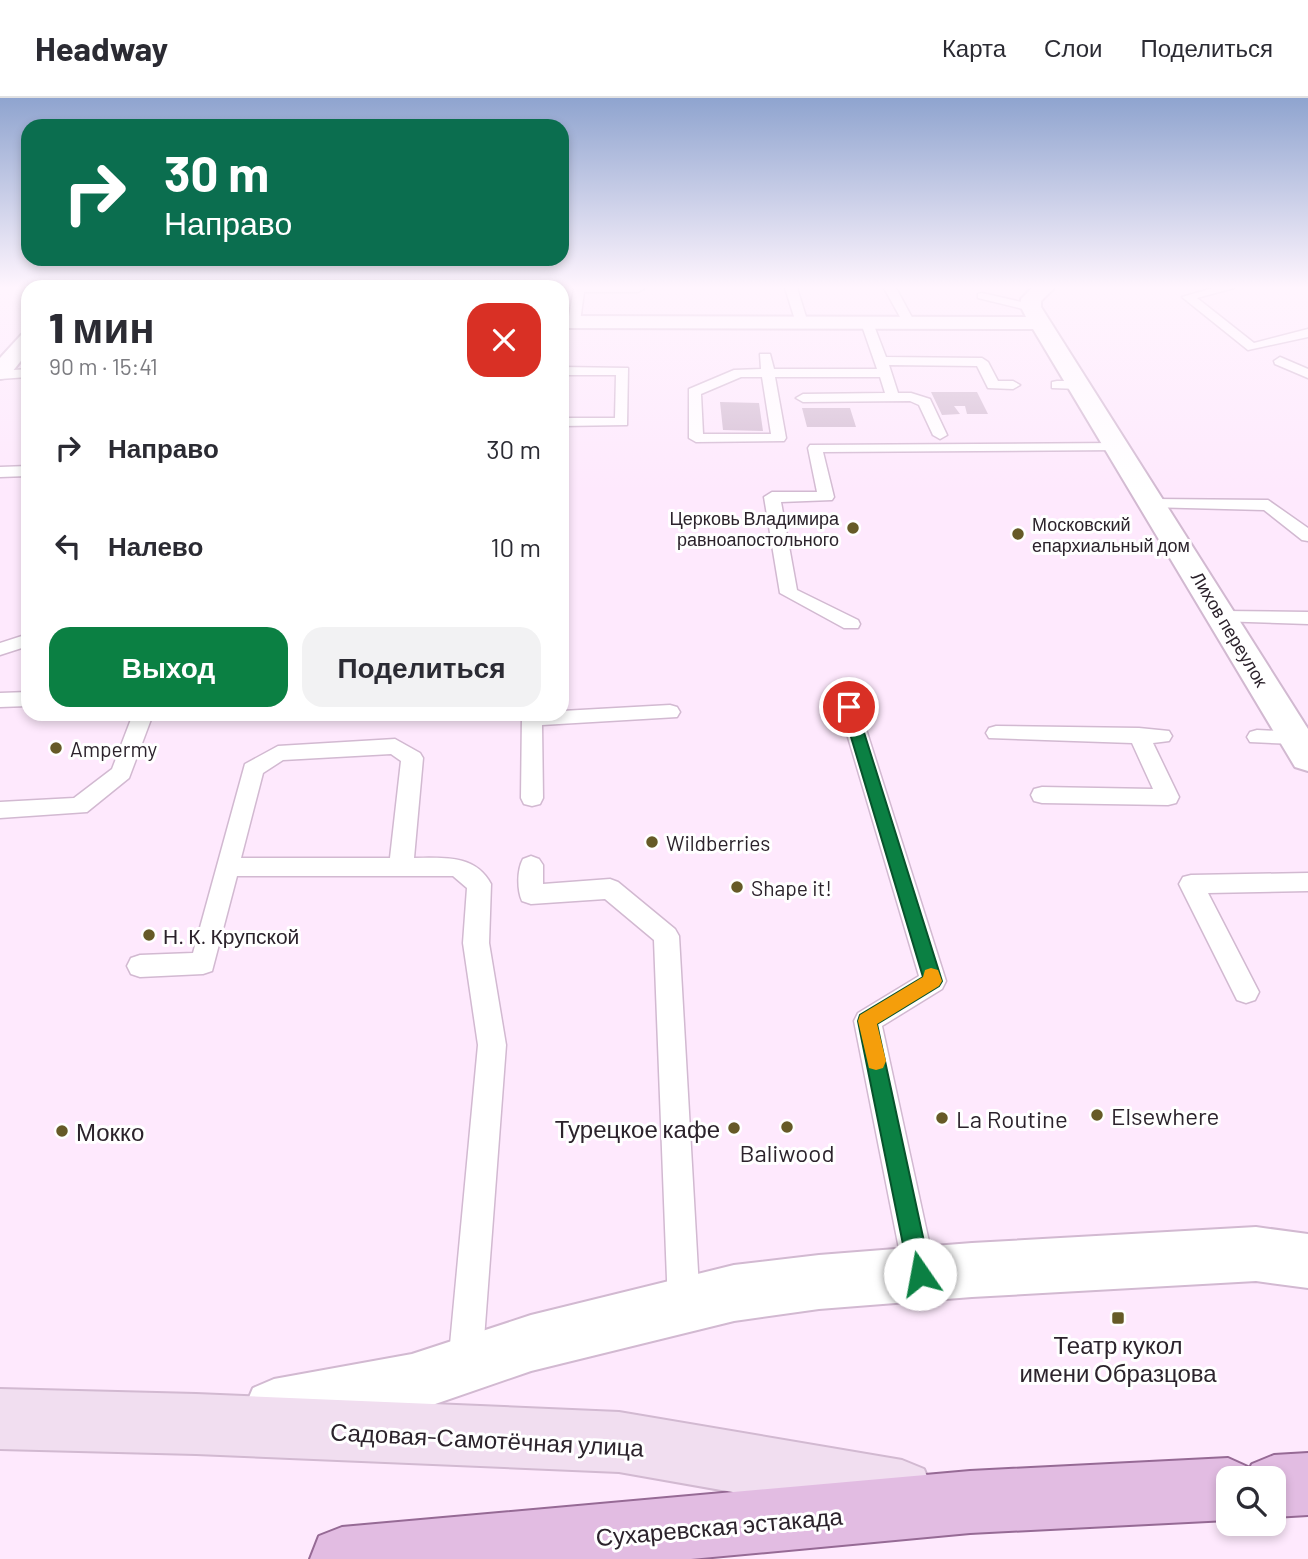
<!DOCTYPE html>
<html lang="ru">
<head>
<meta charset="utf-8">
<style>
  :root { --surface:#fff; --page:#f2f2f3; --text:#2b2b33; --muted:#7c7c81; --line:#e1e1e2; --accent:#0b8043 }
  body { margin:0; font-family:Barlow,sans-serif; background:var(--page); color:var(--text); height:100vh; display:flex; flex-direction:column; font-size:26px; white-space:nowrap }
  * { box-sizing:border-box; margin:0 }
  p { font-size:23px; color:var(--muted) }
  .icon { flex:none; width:38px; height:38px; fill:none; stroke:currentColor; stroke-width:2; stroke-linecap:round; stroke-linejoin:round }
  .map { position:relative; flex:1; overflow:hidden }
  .sheet { position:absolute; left:21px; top:182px; width:548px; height:441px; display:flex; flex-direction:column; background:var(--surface); border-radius:21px; box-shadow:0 4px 10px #0003 }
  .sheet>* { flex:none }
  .hud { position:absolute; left:21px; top:21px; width:548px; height:147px; border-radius:21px; box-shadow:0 4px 10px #0003; background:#0b6e4f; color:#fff; overflow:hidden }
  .controls { position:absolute; left:1216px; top:1368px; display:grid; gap:14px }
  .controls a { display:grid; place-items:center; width:70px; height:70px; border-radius:14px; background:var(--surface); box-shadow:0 4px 10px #0003; font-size:35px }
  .pin { position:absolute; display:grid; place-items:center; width:60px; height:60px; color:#fff; margin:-30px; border:4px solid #fff; border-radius:50%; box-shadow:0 2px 7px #0007 }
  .me { position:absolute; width:77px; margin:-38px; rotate:348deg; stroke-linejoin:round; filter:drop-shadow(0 0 5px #0008) }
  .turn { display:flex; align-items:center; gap:24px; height:147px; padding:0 28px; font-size:32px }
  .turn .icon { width:91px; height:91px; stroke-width:2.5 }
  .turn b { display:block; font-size:49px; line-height:60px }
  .round { display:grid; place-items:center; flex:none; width:74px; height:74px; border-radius:21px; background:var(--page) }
  .headline { display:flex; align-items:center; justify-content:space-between; height:119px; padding:0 28px }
  h1 { font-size:42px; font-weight:800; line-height:52px }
  .cta { display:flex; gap:14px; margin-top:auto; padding:14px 28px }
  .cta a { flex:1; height:80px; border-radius:21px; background:var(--accent); color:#fff; font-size:28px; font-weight:800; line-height:80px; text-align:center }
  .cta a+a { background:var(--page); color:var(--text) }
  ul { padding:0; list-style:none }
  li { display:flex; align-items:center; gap:21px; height:98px; padding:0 28px }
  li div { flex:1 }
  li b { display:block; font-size:26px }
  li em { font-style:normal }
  header { display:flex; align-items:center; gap:42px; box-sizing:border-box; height:98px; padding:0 35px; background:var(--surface); border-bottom:2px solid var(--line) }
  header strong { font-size:33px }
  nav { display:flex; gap:38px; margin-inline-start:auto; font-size:24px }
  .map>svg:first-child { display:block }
  .green { fill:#d3bcd2 }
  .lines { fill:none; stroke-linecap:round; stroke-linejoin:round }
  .lane-casing { stroke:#d2b9d1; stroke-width:3 }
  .street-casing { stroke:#d2b9d1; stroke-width:4 }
  .secondary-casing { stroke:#d2b9d1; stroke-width:4 }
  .primary-casing { stroke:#966a95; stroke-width:4 }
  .lane { fill:#fff; fill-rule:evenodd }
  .street { fill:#fff; fill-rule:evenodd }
  .secondary { fill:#f1def0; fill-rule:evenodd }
  .primary { fill:#e2bce2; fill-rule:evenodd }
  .route { fill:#0b8043; stroke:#07532c; stroke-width:2 }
  .slow { fill:#f59e0b }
  .poi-dot { fill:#665a27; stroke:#fff; stroke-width:2.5 }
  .labels { text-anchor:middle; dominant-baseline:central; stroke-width:6; stroke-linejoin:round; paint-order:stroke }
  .far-poi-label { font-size:18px; fill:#2c232c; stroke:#fff; text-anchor:end }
  .far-street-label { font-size:18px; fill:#2c232c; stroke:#fff }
  .poi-label { font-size:21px; fill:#2c232c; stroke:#fff; text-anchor:start }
  .near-poi-label { font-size:24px; fill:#2c232c; stroke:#fff; text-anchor:start }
  .near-street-label { font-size:24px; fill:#2c232c; stroke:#fff }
</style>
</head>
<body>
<header>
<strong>Headway</strong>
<nav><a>Карта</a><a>Слои</a><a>Поделиться</a></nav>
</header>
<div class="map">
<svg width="1308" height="1461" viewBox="0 0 1308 1461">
  <rect width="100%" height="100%" fill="#fee9fd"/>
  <path class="green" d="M 931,294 L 977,294 L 988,316 L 967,316 L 965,308 L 954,308 L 960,316 L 942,317 Z
    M 720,304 L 759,305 L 763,333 L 723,332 Z
    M 802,310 L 850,310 L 856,329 L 807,329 Z"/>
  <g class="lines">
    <defs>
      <path id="lane" d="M 574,190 L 643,190 L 644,191 L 638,194 L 584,194 L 580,224 L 574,228 L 568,224 Z
        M 785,190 L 797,190 L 808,225 L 806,228 L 796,225 Z
        M 884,190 L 896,190 L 915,225 L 913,228 L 905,228 Z
        M 1213,190 L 1234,190 L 1197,200 L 1254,245 L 1308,231 L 1308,239 L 1248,252 L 1182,199 Z
        M 982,195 L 1035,207 L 1037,209 L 1031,213 L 978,200 L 978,196 Z
        M 867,221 L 873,225 L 886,259 L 982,260 L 988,264 L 998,283 L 1013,283 L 1020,287 L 1013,291 L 988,290 L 977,268 L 889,267 L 898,295 L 911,295 L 930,301 L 947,337 L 940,341 L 933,337 L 919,307 L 910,303 L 803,304 L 796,300 L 803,296 L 885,295 L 880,279 L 775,279 L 786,340 L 784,343 L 696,344 L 689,340 L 689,291 L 734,272 L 761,271 L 760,256 L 770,256 L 774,271 L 877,271 L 861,225 ZM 741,279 L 762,279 L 771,336 L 703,336 L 701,296 Z
        M 1280,259 L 1308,271 L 1308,280 L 1275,266 L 1274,263 Z
        M 562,269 L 628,270 L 627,327 L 562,328 L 562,320 L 615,320 L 616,277 L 562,277 Z
        M 28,271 L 28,279 L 0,281 L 0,273 Z
        M 1057,283 L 1079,283 L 1086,287 L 1079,291 L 1052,290 L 1052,284 Z
        M 1117,345 L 1124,349 L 1122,352 L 823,354 L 834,399 L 832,402 L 781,404 L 797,492 L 858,522 L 860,526 L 858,530 L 844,530 L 780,495 L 764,399 L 772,394 L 817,394 L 808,350 L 810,347 Z
        M 28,368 L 28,378 L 0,379 L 0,369 Z
        M 1153,401 L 1268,402 L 1308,430 L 1308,443 L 1302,442 L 1264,412 L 1147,409 L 1145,406 Z
        M 1223,513 L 1308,514 L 1308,526 L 1217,523 L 1214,519 Z
        M 28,536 L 28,548 L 0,557 L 0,545 Z
        M 28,594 L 28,608 L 0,609 L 0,595 Z
        M 849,602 L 856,604 L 859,609 L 946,883 L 942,891 L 882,928 L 936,1176 L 931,1187 L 920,1192 L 909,1187 L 904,1176 L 854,923 L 858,915 L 919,878 L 839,609 L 842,604 Z
        M 670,607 L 677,609 L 680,614 L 677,619 L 542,627 L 543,700 L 540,706 L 532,708 L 524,706 L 521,700 L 522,616 L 562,616 L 562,613 Z
        M 133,616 L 153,616 L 129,680 L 87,714 L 0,720 L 0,704 L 74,700 L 112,671 Z
        M 996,628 L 1139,630 L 1169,633 L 1172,638 L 1169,643 L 1153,645 L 1179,699 L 1176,705 L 1168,707 L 1042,705 L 1034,703 L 1031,697 L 1034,691 L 1042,689 L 1153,691 L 1132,645 L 989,640 L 986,635 L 989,630 Z
        M 1257,632 L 1302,634 L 1305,639 L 1302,644 L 1295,646 L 1250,644 L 1247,639 L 1250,634 Z
        M 395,641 L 420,655 L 423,660 L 414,760 C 443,760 475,756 491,786 L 489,845 L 506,947 L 482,1268 L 477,1280 L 465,1285 L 453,1280 L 448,1268 L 478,947 L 463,845 L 467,790 L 453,778 L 237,778 L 212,873 L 203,876 L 140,879 L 131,876 L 127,868 L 131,860 L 140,857 L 193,855 L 245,666 L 278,648 ZM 391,656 L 401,663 L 390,760 L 241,760 L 263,675 L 283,662 Z
        M 531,758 L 539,761 L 543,767 L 543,786 L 610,781 L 618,784 L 675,831 L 679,838 L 700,1208 L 696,1220 L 684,1224 L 672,1220 L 668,1208 L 654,842 L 605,801 L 531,806 L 522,803 C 517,792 517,772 523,761 Z
        M 1308,775 L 1308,793 L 1208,795 L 1259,894 L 1255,902 L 1246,905 L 1237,902 L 1179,786 L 1183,779 L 1191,777 Z"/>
      <path id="street" d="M 1032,190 L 1054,190 L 1041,203 L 1041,209 L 1308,631 L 1308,673 L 1295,669 L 1033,231 L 562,230 L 562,218 L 1026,219 L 1021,209 L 1021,201 Z
        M 28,235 L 28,254 L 8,279 L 0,281 L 0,260 L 21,237 Z
        M 1256,1129 L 1308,1136 L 1308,1190 L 1256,1183 L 972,1199 L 819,1211 L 734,1223 L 531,1273 L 412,1314 L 274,1341 L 253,1332 L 244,1311 L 253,1290 L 274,1281 L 412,1256 L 531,1217 L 734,1167 L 819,1157 L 972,1145 Z"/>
      <path id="secondary" d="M 0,1291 L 196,1296 L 619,1314 L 902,1362 L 924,1371 L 933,1393 L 924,1415 L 902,1424 L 619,1374 L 196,1356 L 0,1351 Z"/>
      <path id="primary" d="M 1308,1355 L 1308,1417 L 1274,1419 L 1274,1381 L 1228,1381 L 1228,1422 L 970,1435 L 691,1461 L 310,1461 L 319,1438 L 342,1429 L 970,1373 L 1228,1360 L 1250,1370 L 1252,1366 L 1274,1357 Z"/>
    </defs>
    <use href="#lane" class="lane-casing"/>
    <use href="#street" class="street-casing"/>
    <use href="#secondary" class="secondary-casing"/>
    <use href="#primary" class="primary-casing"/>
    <use href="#lane" class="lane"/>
    <use href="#street" class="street"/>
    <use href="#secondary" class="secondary"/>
    <use href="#primary" class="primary"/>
  </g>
  <linearGradient id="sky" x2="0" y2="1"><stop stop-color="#8fa4cf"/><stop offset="0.48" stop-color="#fff5fe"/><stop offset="1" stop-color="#fff5fe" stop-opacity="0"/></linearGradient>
  <rect width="1308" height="394" fill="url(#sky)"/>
  <path class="route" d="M 849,604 L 856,609 L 942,883 L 939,888 L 877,926 L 931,1176 L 928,1184 L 920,1187 L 912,1184 L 909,1176 L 858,923 L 860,917 L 923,879 L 842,609 Z"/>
  <path class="slow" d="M 931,870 L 938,872 L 942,883 L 939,888 L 877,926 L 886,963 L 883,970 L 876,972 L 869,970 L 858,923 L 860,917 L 923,879 L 925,872 Z"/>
  <g class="poi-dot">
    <circle cx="853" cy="430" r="7"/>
    <circle cx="1018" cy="436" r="7"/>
    <circle cx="56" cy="650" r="7"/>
    <circle cx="652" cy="744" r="7"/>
    <circle cx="737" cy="789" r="7"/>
    <circle cx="149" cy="837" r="7"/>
    <circle cx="1097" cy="1017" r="7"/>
    <circle cx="942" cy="1020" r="7"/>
    <circle cx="787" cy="1029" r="7"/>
    <circle cx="734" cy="1030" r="7"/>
    <circle cx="62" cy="1033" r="7"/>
    <rect x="1111" y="1213" width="14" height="14" rx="3.5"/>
  </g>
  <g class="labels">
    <g class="far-poi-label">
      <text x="839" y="420">Церковь Владимира<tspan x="839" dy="21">равноапостольного</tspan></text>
      <text x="1032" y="426" text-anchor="start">Московский<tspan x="1032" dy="21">епархиальный дом</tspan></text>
    </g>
    <g class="far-street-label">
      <text transform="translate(1230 531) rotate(59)">Лихов переулок</text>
    </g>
    <g class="poi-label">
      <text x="70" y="650">Ampermy</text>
      <text x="666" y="744">Wildberries</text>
      <text x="751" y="789">Shape it!</text>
      <text x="163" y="837">Н. К. Крупской</text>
    </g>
    <g class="near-poi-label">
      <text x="1111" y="1017">Elsewhere</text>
      <text x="956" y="1020">La Routine</text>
      <text x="720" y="1030" text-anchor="end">Турецкое кафе</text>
      <text x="76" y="1033">Мокко</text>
      <text x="787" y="1054" text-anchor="middle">Baliwood</text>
      <text x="1118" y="1246" text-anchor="middle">Театр кукол<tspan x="1118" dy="28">имени Образцова</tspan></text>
    </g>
    <g class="near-street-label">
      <text transform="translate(487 1341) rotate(3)">Садовая-Самотёчная улица</text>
      <text transform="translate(719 1428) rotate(-5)">Сухаревская эстакада</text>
    </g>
  </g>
</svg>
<div class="controls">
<a><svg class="icon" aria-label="search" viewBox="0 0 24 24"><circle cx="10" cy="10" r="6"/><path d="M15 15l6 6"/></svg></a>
</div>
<div class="pin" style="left:849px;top:609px;background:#d93025"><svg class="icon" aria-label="arrive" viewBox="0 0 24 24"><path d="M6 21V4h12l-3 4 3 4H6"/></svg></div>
<svg class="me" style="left:920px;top:1176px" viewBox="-20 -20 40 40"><circle r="19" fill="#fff"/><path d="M0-13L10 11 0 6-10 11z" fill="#0b8043"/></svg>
<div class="hud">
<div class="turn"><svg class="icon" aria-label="right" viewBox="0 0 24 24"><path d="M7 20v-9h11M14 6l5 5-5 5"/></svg><div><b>30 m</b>Направо</div></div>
</div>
<section class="sheet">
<div class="headline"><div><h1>1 мин</h1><p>90 m · 15:41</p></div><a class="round" style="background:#d93025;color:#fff"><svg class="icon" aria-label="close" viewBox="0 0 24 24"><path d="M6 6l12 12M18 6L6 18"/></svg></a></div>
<ul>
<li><svg class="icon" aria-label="right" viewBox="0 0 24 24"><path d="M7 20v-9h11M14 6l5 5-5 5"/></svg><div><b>Направо</b></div><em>30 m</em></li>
<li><svg class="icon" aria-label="left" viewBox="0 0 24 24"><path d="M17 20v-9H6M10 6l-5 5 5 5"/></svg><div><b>Налево</b></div><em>10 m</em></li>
</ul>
<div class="cta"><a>Выход</a><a>Поделиться</a></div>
</section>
</div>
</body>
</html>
